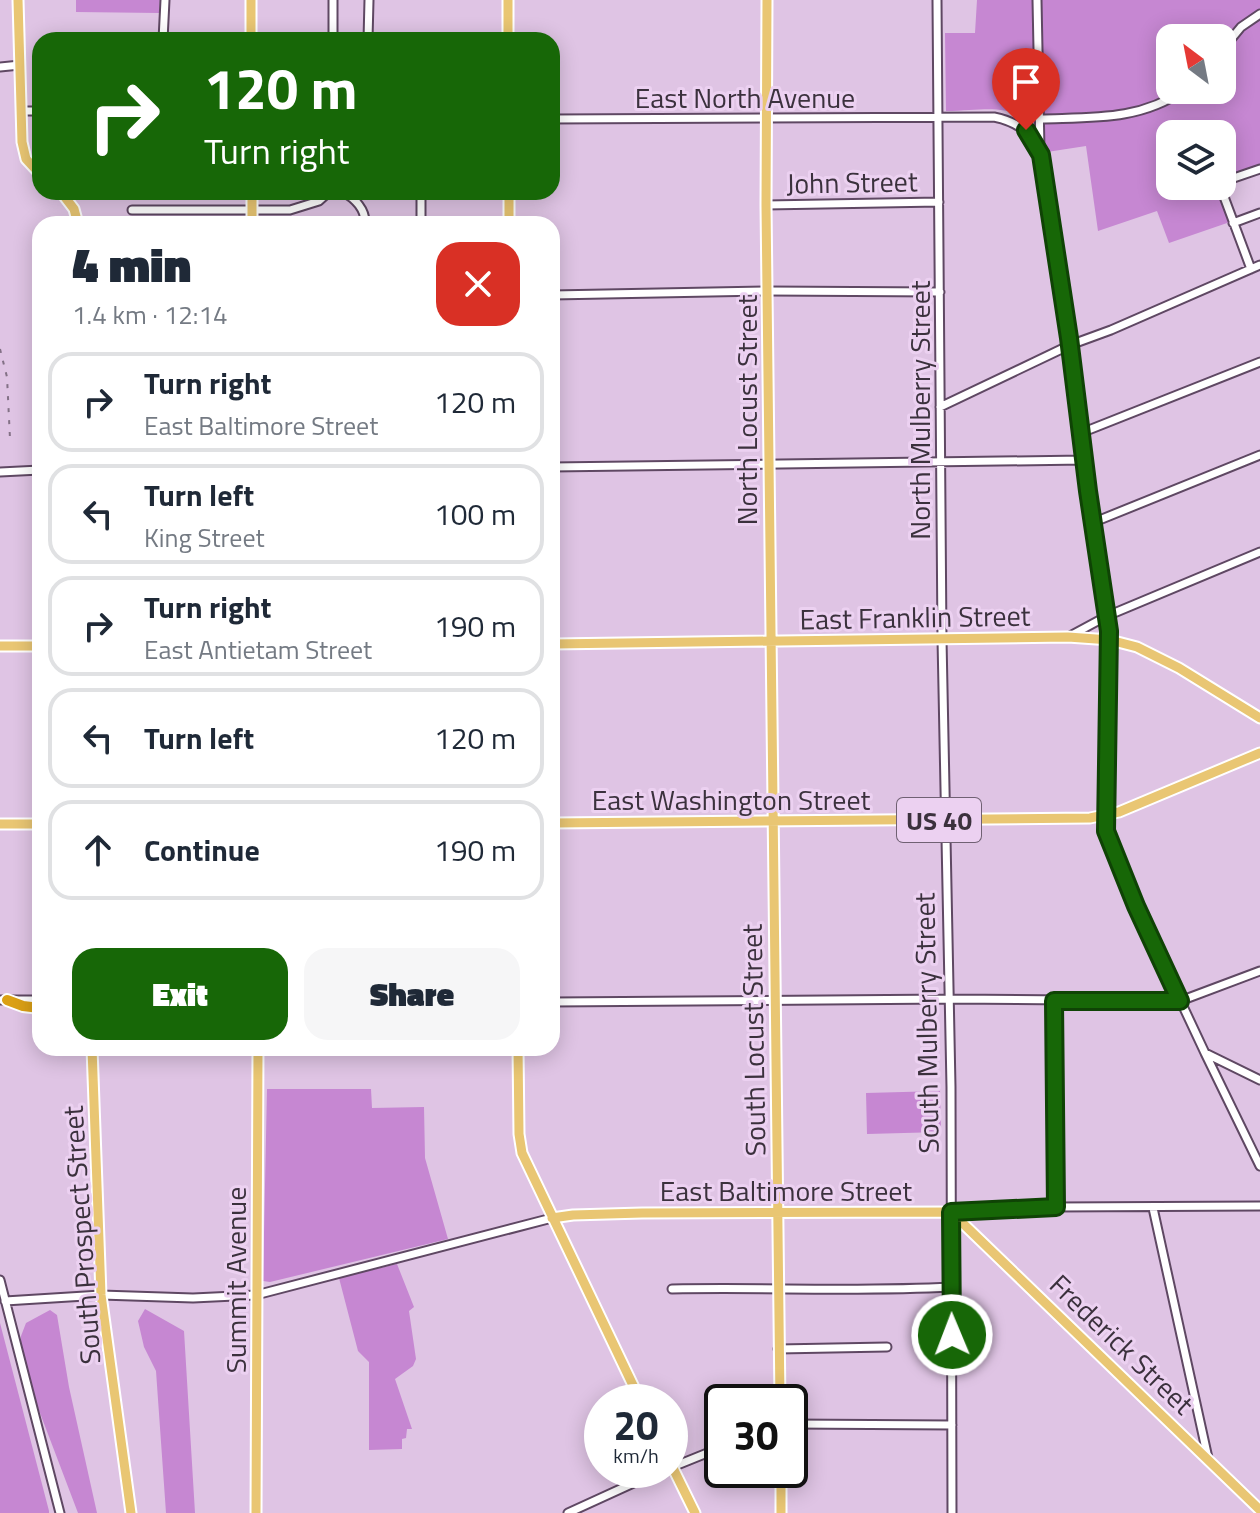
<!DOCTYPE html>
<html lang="en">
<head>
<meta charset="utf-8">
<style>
  :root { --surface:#fff; --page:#f6f6f7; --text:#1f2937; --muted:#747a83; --line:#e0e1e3; --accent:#176707 }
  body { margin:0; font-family:"Titillium Web",sans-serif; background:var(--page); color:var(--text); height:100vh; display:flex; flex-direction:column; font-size:30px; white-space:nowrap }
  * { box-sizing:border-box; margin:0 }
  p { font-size:26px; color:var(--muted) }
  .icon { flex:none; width:44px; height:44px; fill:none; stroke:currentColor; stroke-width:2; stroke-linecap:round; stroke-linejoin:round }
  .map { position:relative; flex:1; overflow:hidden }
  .side { position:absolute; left:32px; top:216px; width:528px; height:840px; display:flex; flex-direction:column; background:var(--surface); border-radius:24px; box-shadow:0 4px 20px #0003 }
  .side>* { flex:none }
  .banner { position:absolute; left:32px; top:32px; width:528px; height:168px; border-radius:24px; box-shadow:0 4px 20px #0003; background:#176707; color:#fff; overflow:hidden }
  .needle { width:52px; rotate:328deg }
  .buttons { position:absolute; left:1156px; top:24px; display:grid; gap:16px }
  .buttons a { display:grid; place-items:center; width:80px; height:80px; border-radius:16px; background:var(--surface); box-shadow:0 4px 20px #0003; font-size:40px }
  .speed { position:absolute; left:584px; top:1384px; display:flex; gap:16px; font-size:40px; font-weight:700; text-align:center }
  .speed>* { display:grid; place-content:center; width:104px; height:104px; border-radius:50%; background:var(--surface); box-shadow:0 4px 20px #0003; line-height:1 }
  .speed small { font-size:20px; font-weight:400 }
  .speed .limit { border:4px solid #111; border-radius:12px; background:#fff; color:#111 }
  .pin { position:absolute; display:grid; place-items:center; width:68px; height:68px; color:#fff; margin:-82px -34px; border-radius:50% 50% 50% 0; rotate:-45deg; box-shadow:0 0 8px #0007 }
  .pin .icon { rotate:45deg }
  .me { position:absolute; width:88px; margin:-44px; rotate:359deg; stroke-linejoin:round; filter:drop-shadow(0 0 6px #0008) }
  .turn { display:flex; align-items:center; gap:28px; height:168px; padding:0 40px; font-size:36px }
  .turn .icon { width:104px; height:104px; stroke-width:2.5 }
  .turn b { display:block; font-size:56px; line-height:68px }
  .round { display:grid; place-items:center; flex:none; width:84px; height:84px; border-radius:24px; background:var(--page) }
  .headline { display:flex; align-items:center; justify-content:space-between; height:136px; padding:0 40px }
  h1 { font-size:48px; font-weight:800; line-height:60px }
  .primary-button { display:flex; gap:16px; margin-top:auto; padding:16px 40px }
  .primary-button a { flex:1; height:92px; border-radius:24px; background:var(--accent); color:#fff; font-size:32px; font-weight:800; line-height:92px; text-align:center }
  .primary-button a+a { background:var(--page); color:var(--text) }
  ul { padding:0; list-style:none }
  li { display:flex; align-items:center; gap:24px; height:100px; margin:0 16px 12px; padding:0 24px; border:4px solid var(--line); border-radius:24px }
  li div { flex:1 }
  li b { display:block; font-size:30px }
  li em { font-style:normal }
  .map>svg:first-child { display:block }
  .green { fill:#c687d2; fill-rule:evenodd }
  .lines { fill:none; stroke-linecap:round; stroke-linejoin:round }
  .minor-casing { stroke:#5f4863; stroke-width:11 }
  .major-casing { stroke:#fff; stroke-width:13 }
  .highway-casing { stroke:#fff; stroke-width:14 }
  .minor { stroke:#fff; stroke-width:7 }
  .major { stroke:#e9c673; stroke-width:9 }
  .highway { stroke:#dba015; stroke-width:10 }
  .rail { stroke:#837186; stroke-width:2; stroke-dasharray:4 8; stroke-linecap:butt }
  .route-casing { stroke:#0f4305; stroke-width:20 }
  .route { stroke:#176707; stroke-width:14 }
  .labels { text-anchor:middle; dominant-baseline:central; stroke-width:6; stroke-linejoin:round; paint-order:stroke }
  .shield { fill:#ecd1f1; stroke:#706173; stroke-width:2 }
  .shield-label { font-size:26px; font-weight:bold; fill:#3b313d }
  .street-label { font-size:28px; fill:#3b313d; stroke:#ecd1f1 }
</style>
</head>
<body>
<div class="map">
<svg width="1260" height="1513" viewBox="0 0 1260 1513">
  <rect width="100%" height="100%" fill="#dfc4e4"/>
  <path class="green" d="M 76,0 L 160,0 L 159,13 L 76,12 Z
    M 977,0 L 1260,0 L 1260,164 L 1222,178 L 1222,134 L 1170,134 L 1170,186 L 1216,186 L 1230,222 L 1169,243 L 1157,211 L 1098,231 L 1086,146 L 1047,152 C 1021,98 998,110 946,111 L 945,33 L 975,33 ZM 1170,38 L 1222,38 L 1222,90 L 1170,90 Z
    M 267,1089 L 371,1089 L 372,1108 L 424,1107 L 425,1158 L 448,1239 L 270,1282 L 263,1281 Z
    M 940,1091 L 941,1132 L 867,1134 L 866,1093 Z
    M 397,1264 L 414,1307 L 409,1311 L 416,1359 L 413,1366 L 395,1379 L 412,1429 L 407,1429 L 406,1438 L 402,1439 L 402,1449 L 369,1450 L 369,1362 L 358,1351 L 339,1278 Z
    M 145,1309 L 184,1331 L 195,1513 L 166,1513 L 156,1371 L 144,1347 L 138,1321 Z
    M 50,1310 L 57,1315 L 69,1387 L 97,1513 L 78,1513 L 21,1363 L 21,1336 L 26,1323 Z
    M 0,1323 L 49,1511 L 49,1513 L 0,1513 Z"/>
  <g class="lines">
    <defs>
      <path id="minor" d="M 333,0 L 333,40
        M 937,0 L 942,639 L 951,1087 L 952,1513
        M 1037,0 L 1040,149
        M 163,40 L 165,0
        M 368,40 L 369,0
        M 1222,50 L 1241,27 L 1260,14
        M 0,67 L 20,65
        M 22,111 L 40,111
        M 552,119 L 994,117 C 1018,122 1031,132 1041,155 L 1069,338 L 1084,460 L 1109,631 L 1106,831 L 1136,906 L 1205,1053 L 1260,1080
        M 1040,119 C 1092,117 1139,121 1184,90
        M 1222,182 L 1260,169
        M 1220,186 L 1251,269
        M 343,192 C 355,198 366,210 365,224
        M 766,205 L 939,202
        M 132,210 L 290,210 L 319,201 L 329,192
        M 1233,223 L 1260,213
        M 421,224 L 421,192
        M 552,295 L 767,291 L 940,292
        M 940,407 L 1070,345 L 1111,330 L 1260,265
        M 1081,433 L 1260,362
        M 552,467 L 1084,460
        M 0,472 L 40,470
        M 1092,523 L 1260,455
        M 1068,637 L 1107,616 L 1260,552
        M 0,1000 L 40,1000
        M 1054,1001 L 1056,1207
        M 552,1002 L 950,999 L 1180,1001 L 1260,971
        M 1205,1053 L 1260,1166
        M 1153,1208 L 1208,1458
        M 951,1212 L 1056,1207 L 1260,1206
        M 0,1280 L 60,1513
        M 672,1289 C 765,1287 858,1292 951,1287
        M 5,1301 L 101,1295 L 193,1298 L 256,1295 L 552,1218
        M 778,1349 L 887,1347
        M 790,1424 L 952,1425
        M 670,1468 L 722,1447
        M 568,1513 L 662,1470"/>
      <path id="major" d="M 18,0 L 22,142 L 26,159 L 40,174
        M 251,0 L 251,40
        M 508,0 L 508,40
        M 767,0 L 766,205 L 780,1402
        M 61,192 L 74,209 L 78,224
        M 252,192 L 252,224
        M 509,192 L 509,224
        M 552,644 L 1068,637 L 1110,640 L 1137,647 L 1179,668 L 1260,718
        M 0,646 L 40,646
        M 552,823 L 1090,818 L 1119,812 L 1260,753
        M 0,824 L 40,824
        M 92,1048 L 101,1295 L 131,1513
        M 518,1048 L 519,1134 L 522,1153 L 641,1402
        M 552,1218 L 573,1215 L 642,1213 L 951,1212 L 1260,1510
        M 670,1462 L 695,1513
        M 781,1470 L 781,1513
        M 256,1513 L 258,1048"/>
      <path id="highway" d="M 7,1000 L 23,1006 L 40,1008"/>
    </defs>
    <use href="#minor" class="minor-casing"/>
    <use href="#major" class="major-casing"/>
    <use href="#highway" class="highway-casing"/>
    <use href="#minor" class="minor"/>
    <use href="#major" class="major"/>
    <use href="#highway" class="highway"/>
    <path class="rail" d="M 0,349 L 7,377 L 10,439"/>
  </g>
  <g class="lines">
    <defs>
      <path id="route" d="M 952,1335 L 951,1212 L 1056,1207 L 1054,1001 L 1180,1001 L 1136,906 L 1106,831 L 1109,631 L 1088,491 L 1069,338 L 1041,155 L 1026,130"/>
    </defs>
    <use href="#route" class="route-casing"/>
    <use href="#route" class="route"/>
  </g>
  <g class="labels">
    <rect class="shield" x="897" y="798" width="84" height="44" rx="6"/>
    <g class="shield-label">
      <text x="939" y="820">US 40</text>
    </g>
    <g class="street-label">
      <text x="745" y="97">East North Avenue</text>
      <text transform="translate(852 182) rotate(-1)">John Street</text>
      <text transform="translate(746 410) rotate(-90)">North Locust Street</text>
      <text transform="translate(919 410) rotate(-90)">North Mulberry Street</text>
      <text transform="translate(915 617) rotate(-1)">East Franklin Street</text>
      <text x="731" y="799">East Washington Street</text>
      <text transform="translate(926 1023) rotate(-91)">South Mulberry Street</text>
      <text transform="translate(753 1040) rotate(-91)">South Locust Street</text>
      <text x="786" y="1190">East Baltimore Street</text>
      <text transform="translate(81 1235) rotate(-94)">South Prospect Street</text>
      <text transform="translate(235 1280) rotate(-90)">Summit Avenue</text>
      <text transform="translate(1122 1344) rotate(44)">Frederick Street</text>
    </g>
  </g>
</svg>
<div class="buttons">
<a><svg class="needle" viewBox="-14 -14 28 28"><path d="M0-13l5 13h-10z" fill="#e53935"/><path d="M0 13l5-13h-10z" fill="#747a83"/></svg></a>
<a><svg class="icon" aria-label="layers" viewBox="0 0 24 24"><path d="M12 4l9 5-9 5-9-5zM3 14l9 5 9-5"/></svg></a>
</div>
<div class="speed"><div>20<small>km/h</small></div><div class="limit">30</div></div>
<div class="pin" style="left:1026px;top:130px;background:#d93025"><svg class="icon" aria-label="arrive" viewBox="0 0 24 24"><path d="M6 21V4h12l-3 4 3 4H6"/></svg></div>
<svg class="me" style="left:952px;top:1335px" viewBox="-20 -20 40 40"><circle r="17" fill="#176707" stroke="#fff" stroke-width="3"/><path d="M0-11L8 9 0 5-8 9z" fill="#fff"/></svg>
<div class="banner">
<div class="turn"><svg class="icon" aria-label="right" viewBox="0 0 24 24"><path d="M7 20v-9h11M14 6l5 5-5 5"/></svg><div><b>120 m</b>Turn right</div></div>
</div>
<section class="side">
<div class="headline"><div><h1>4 min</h1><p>1.4 km · 12:14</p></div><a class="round" style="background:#d93025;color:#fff"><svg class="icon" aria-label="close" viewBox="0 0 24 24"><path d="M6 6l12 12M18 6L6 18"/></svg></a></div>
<ul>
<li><svg class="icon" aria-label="right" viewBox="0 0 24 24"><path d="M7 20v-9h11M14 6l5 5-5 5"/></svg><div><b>Turn right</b><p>East Baltimore Street</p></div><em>120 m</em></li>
<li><svg class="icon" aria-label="left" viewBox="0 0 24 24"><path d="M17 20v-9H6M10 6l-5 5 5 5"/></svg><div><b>Turn left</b><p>King Street</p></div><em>100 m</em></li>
<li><svg class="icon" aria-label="right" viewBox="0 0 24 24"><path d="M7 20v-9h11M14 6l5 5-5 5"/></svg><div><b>Turn right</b><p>East Antietam Street</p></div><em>190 m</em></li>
<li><svg class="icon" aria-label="left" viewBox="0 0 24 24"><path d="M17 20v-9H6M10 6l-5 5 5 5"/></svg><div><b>Turn left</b></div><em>120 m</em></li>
<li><svg class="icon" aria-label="ahead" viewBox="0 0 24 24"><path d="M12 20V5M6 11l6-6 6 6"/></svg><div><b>Continue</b></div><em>190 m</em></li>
</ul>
<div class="primary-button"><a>Exit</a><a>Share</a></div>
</section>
</div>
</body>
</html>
